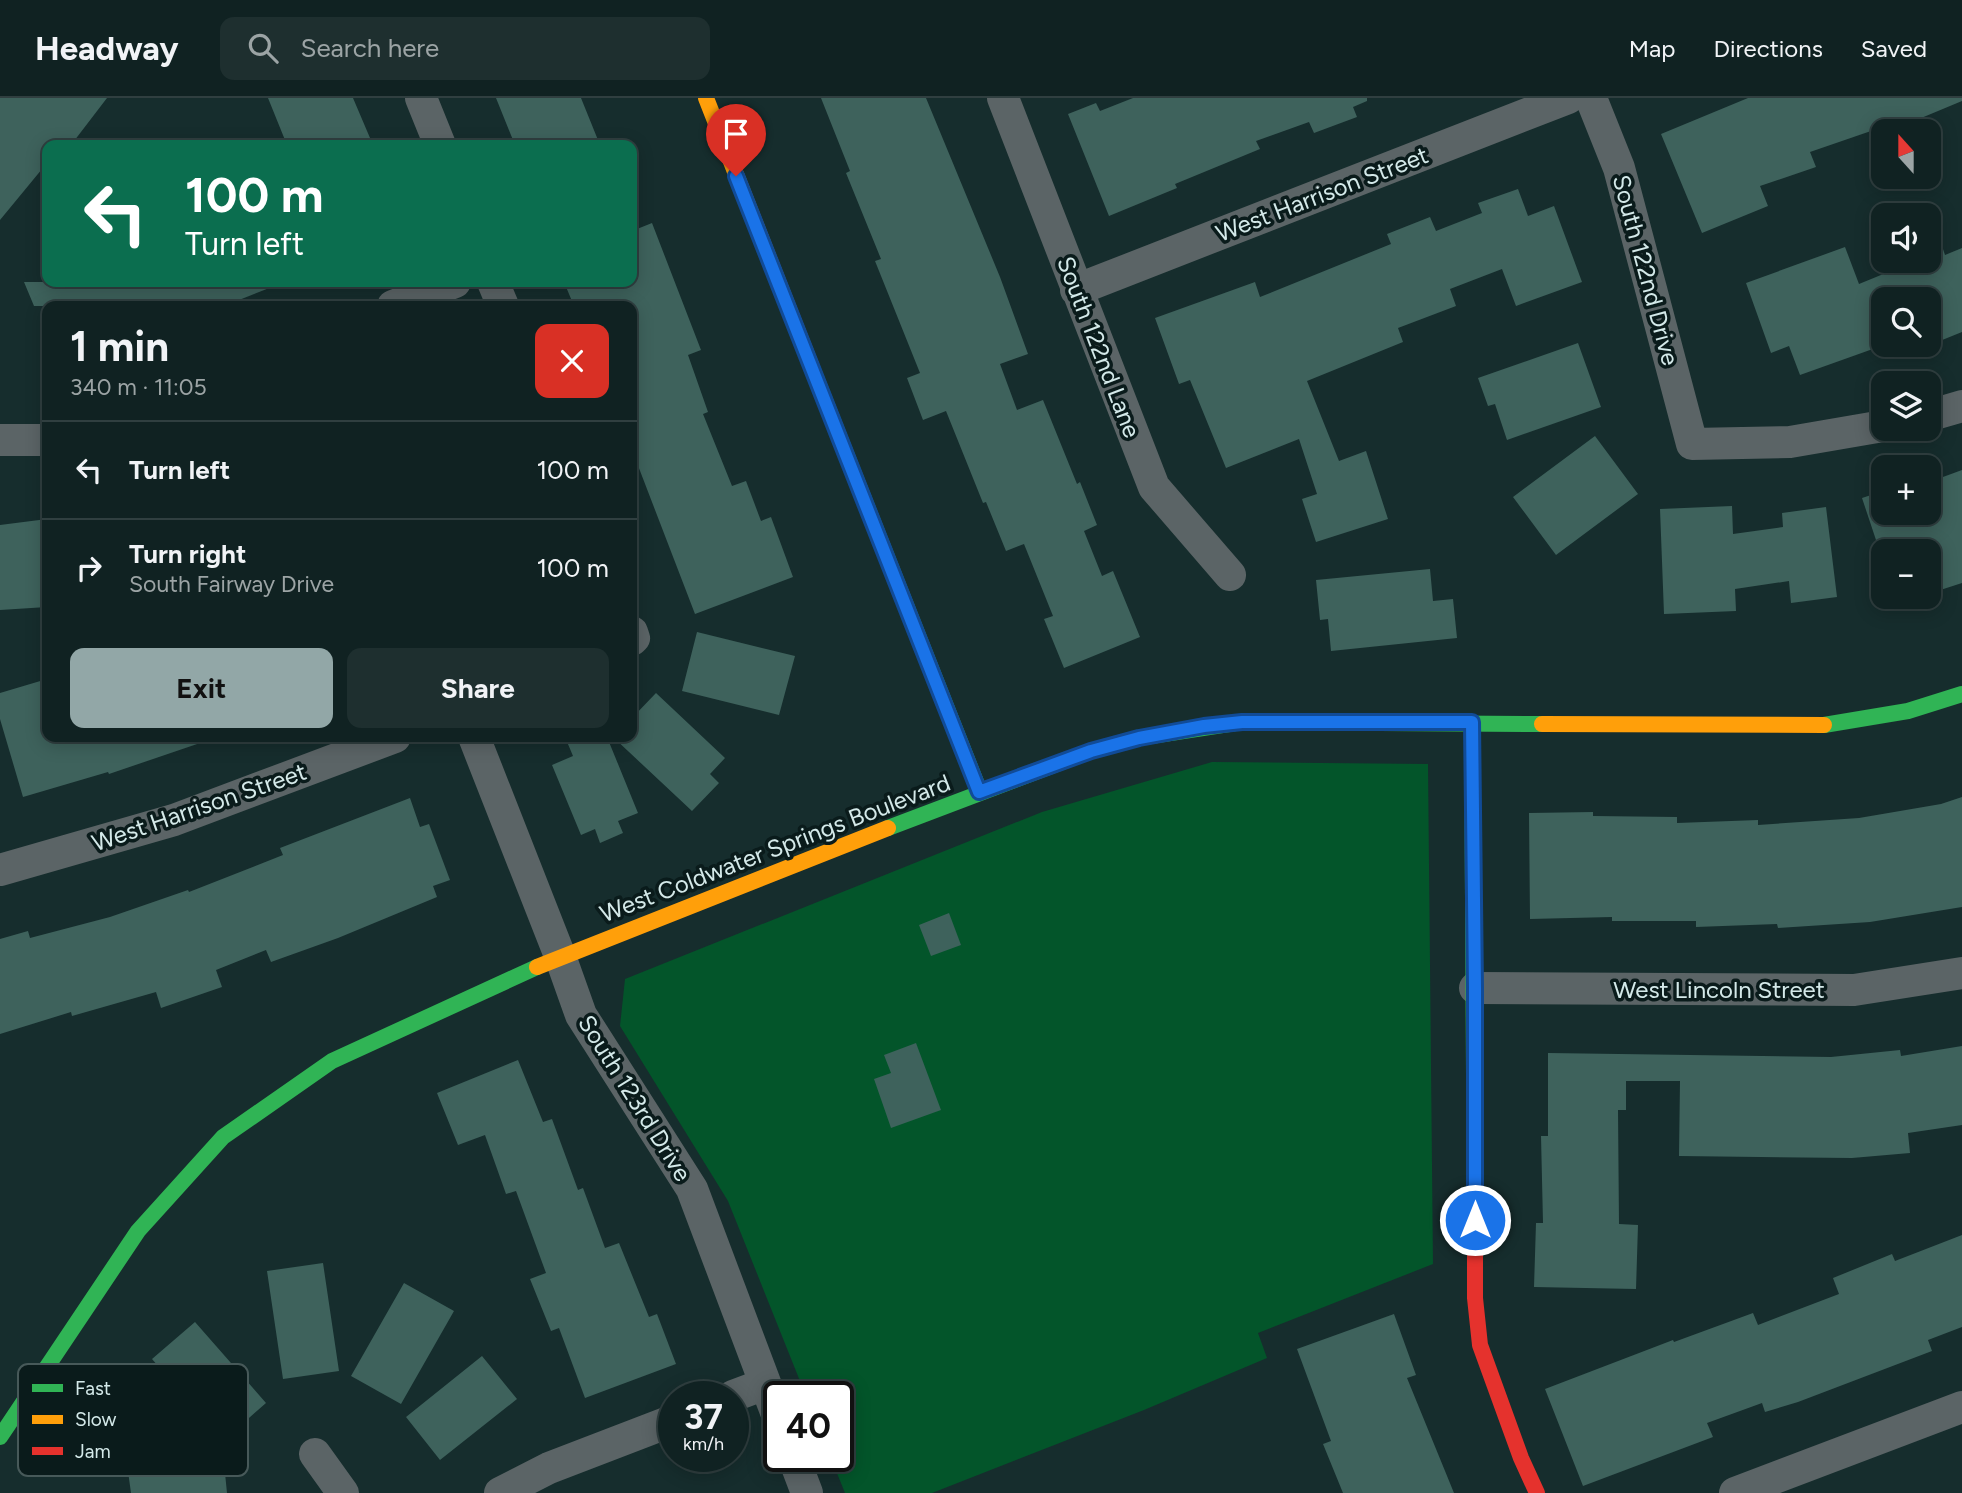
<!DOCTYPE html>
<html lang="en">
<head>
<meta charset="utf-8">
<style>
  :root { --surface:#102222; --page:#1e2f2f; --text:#f1f3f6; --muted:#9ca4a5; --line:#303f40; --accent:#92a7a7 }
  body { margin:0; font-family:Figtree,sans-serif; background:var(--page); color:var(--text); height:100vh; display:flex; flex-direction:column; font-size:26px; white-space:nowrap }
  * { box-sizing:border-box; margin:0 }
  p { font-size:23px; color:var(--muted) }
  .icon { flex:none; width:38px; height:38px; fill:none; stroke:currentColor; stroke-width:2; stroke-linecap:round; stroke-linejoin:round }
  .map { position:relative; flex:1; overflow:hidden }
  .sheet { position:absolute; left:42px; top:203px; width:595px; height:441px; display:flex; flex-direction:column; background:var(--surface); border-radius:14px; box-shadow:0 4px 18px #0003,0 0 0 2px var(--line) }
  .sheet>* { flex:none }
  .top-card { position:absolute; left:42px; top:42px; width:595px; height:147px; border-radius:14px; box-shadow:0 4px 18px #0003,0 0 0 2px var(--line); background:#0b6e4f; color:#fff; overflow:hidden }
  .needle { width:46px; rotate:339deg }
  .tools { position:absolute; left:1871px; top:21px; display:grid; gap:14px }
  .tools a { display:grid; place-items:center; width:70px; height:70px; border-radius:14px; background:var(--surface); box-shadow:0 4px 18px #0003,0 0 0 2px var(--line); font-size:35px }
  .speed { position:absolute; left:658px; top:1283px; display:flex; gap:14px; font-size:35px; font-weight:700; text-align:center }
  .speed>* { display:grid; place-content:center; width:91px; height:91px; border-radius:50%; background:var(--surface); box-shadow:0 4px 18px #0003,0 0 0 2px var(--line); line-height:1 }
  .speed small { font-size:18px; font-weight:400 }
  .speed .limit { border:4px solid #111; border-radius:10px; background:#fff; color:#111 }
  .pin { position:absolute; display:grid; place-items:center; width:60px; height:60px; color:#fff; margin:-72px -30px; border-radius:50% 50% 50% 0; rotate:-45deg; box-shadow:0 0 7px #0007 }
  .pin .icon { rotate:45deg }
  .me { position:absolute; width:77px; margin:-38px; rotate:0deg; stroke-linejoin:round; filter:drop-shadow(0 0 5px #0008) }
  .turn { display:flex; align-items:center; gap:24px; height:147px; padding:0 28px; font-size:32px }
  .turn .icon { width:91px; height:91px; stroke-width:2.5 }
  .turn b { display:block; font-size:49px; line-height:60px }
  .round { display:grid; place-items:center; flex:none; width:74px; height:74px; border-radius:14px; background:var(--page) }
  .headline { display:flex; align-items:center; justify-content:space-between; height:119px; padding:0 28px }
  h1 { font-size:42px; font-weight:700; line-height:52px }
  .primary-button { display:flex; gap:14px; margin-top:auto; padding:14px 28px }
  .primary-button a { flex:1; height:80px; border-radius:14px; background:var(--accent); color:#111; font-size:28px; font-weight:700; line-height:80px; text-align:center }
  .primary-button a+a { background:var(--page); color:var(--text) }
  ul { padding:0; list-style:none }
  li { display:flex; align-items:center; gap:21px; height:98px; padding:0 28px; border-top:2px solid var(--line) }
  li div { flex:1 }
  li b { display:block; font-size:26px }
  li em { font-style:normal }
  header { display:flex; align-items:center; gap:42px; box-sizing:border-box; height:98px; padding:0 35px; background:var(--surface); border-bottom:2px solid var(--line) }
  header strong { font-size:33px }
  nav { display:flex; gap:38px; margin-inline-start:auto; font-size:24px }
  .search { width:490px; height:63px; background:var(--page); display:flex; align-items:center; gap:18px; box-sizing:border-box; padding:0 24px; border-radius:14px; color:var(--muted); font-size:26px }
  .map>svg:first-child { display:block }
  .green { fill:#03552a }
  .building { fill:#3e625c }
  .lines { fill:none; stroke-linecap:round; stroke-linejoin:round }
  .street { stroke:#5b6466; stroke-width:32 }
  .fast { stroke:#30b455; stroke-width:16 }
  .slow { stroke:#ff9f0a; stroke-width:16 }
  .jam { stroke:#e5322d; stroke-width:16 }
  .route-casing { stroke:#114b97; stroke-width:18 }
  .route { stroke:#1a73e8; stroke-width:12 }
  .labels { text-anchor:middle; dominant-baseline:central; stroke-width:7; stroke-linejoin:round; paint-order:stroke }
  .street-label { font-size:24px; fill:#d4e9e9; stroke:#0a1b1b }
  .key { fill:#0a1b1b; stroke:#475959; stroke-width:2 }
  .key-label { font-size:19px; fill:#d4e9e9 }
</style>
</head>
<body>
<header>
<strong>Headway</strong>
<div class="search"><svg class="icon" aria-label="search" viewBox="0 0 24 24"><circle cx="10" cy="10" r="6"/><path d="M15 15l6 6"/></svg>Search here</div>
<nav><a>Map</a><a>Directions</a><a>Saved</a></nav>
</header>
<div class="map">
<svg width="1962" height="1395" viewBox="0 0 1962 1395">
  <rect width="100%" height="100%" fill="#162d2d"/>
  <path class="green" d="M 1212,664 L 1428,666 L 1433,1166 L 1258,1235 L 1267,1260 L 1144,1312 L 932,1395 L 845,1395 L 830,1358 L 838,1358 L 838,1298 L 806,1298 L 728,1103 L 620,928 L 625,881 L 1042,714 Z"/>
  <path class="building" d="M 0,0 L 107,0 L 71,47 L 47,47 L 47,65 L 0,122 Z
    M 268,0 L 353,0 L 373,47 L 287,47 Z
    M 496,0 L 581,0 L 600,47 L 515,47 Z
    M 821,0 L 926,0 L 1000,179 L 1028,256 L 1000,266 L 1017,312 L 1043,302 L 1077,386 L 1080,384 L 1097,427 L 1084,433 L 1102,478 L 1113,473 L 1140,539 L 1064,570 L 1044,521 L 1053,518 L 1024,446 L 1006,453 L 986,404 L 983,405 L 946,313 L 923,322 L 907,280 L 920,275 L 875,163 L 881,161 L 846,75 L 850,73 Z
    M 1133,0 L 1367,0 L 1367,3 L 1353,9 L 1357,19 L 1314,35 L 1309,24 L 1256,43 L 1260,51 L 1175,86 L 1177,90 L 1109,118 L 1068,16 L 1096,5 L 1100,13 Z
    M 1748,0 L 1962,0 L 1962,3 L 1890,33 L 1883,33 L 1883,36 L 1874,40 L 1871,33 L 1810,54 L 1816,69 L 1760,88 L 1768,108 L 1702,135 L 1661,36 Z
    M 1518,91 L 1528,118 L 1554,108 L 1582,184 L 1516,208 L 1502,171 L 1450,191 L 1456,208 L 1398,230 L 1403,244 L 1307,283 L 1339,363 L 1366,353 L 1388,421 L 1316,444 L 1302,401 L 1317,396 L 1299,341 L 1226,370 L 1190,282 L 1179,286 L 1155,220 L 1255,184 L 1260,199 L 1391,146 L 1387,136 L 1430,119 L 1436,133 L 1482,115 L 1478,105 Z
    M 652,125 L 701,252 L 688,257 L 708,314 L 703,316 L 732,388 L 746,383 L 761,423 L 771,419 L 793,479 L 695,516 L 632,352 L 632,208 L 574,208 L 564,184 L 632,184 L 632,133 Z
    M 1845,149 L 1859,186 L 1915,163 L 1928,163 L 1928,157 L 1943,151 L 1945,157 L 1962,150 L 1962,234 L 1910,255 L 1907,247 L 1928,247 L 1928,201 L 1883,201 L 1884,247 L 1800,277 L 1789,248 L 1771,255 L 1746,185 Z
    M 24,184 L 282,184 L 282,185 L 224,208 L 34,208 Z
    M 1578,245 L 1601,309 L 1507,342 L 1495,306 L 1488,308 L 1478,280 Z
    M 1595,338 L 1638,396 L 1556,457 L 1513,399 Z
    M 1962,372 L 1962,485 L 1928,496 L 1928,453 L 1883,453 L 1883,463 L 1862,400 L 1883,393 L 1883,415 L 1928,415 L 1928,378 L 1932,383 Z
    M 1732,408 L 1733,436 L 1783,429 L 1782,415 L 1826,409 L 1837,499 L 1791,505 L 1789,483 L 1735,491 L 1736,513 L 1664,516 L 1660,411 Z
    M 47,421 L 47,509 L 0,512 L 0,427 Z
    M 1430,471 L 1433,503 L 1453,501 L 1457,540 L 1331,553 L 1328,521 L 1320,522 L 1316,482 Z
    M 697,534 L 795,558 L 779,617 L 682,593 Z
    M 47,581 L 47,639 L 205,639 L 206,643 L 109,676 L 108,674 L 23,699 L 0,621 L 0,595 Z
    M 656,595 L 725,660 L 710,676 L 719,685 L 692,713 L 613,639 L 632,639 L 632,620 Z
    M 565,639 L 607,639 L 638,715 L 618,723 L 623,735 L 600,745 L 595,731 L 581,737 L 552,667 L 573,658 Z
    M 1962,699 L 1962,809 L 1870,824 L 1778,830 L 1777,826 L 1696,829 L 1696,823 L 1612,823 L 1612,819 L 1530,821 L 1529,715 L 1593,714 L 1593,718 L 1677,719 L 1677,725 L 1758,722 L 1758,727 L 1859,720 L 1941,706 Z
    M 410,700 L 420,729 L 429,726 L 450,782 L 433,788 L 437,799 L 338,840 L 271,864 L 266,852 L 216,872 L 222,889 L 161,910 L 156,894 L 72,918 L 71,914 L 0,936 L 0,841 L 28,833 L 30,840 L 110,819 L 188,792 L 189,794 L 283,757 L 280,750 Z
    M 949,815 L 961,847 L 931,858 L 919,827 Z
    M 916,945 L 941,1012 L 891,1030 L 874,981 L 891,975 L 884,957 Z
    M 1962,948 L 1962,1027 L 1908,1035 L 1910,1055 L 1852,1060 L 1679,1058 L 1680,983 L 1626,983 L 1626,1012 L 1618,1012 L 1619,1126 L 1638,1127 L 1636,1191 L 1534,1189 L 1536,1125 L 1543,1125 L 1541,1038 L 1548,1038 L 1548,955 L 1831,959 L 1900,952 L 1901,958 Z
    M 518,962 L 543,1024 L 552,1021 L 578,1092 L 583,1090 L 605,1150 L 619,1145 L 649,1219 L 657,1216 L 676,1266 L 585,1300 L 559,1230 L 551,1233 L 530,1181 L 546,1175 L 516,1093 L 506,1096 L 485,1037 L 458,1047 L 437,995 Z
    M 1962,1137 L 1962,1229 L 1928,1242 L 1932,1253 L 1798,1304 L 1765,1314 L 1762,1305 L 1707,1325 L 1713,1339 L 1583,1388 L 1545,1291 L 1673,1242 L 1674,1244 L 1753,1215 L 1758,1227 L 1839,1196 L 1833,1180 L 1892,1156 L 1895,1163 Z
    M 323,1165 L 339,1273 L 283,1281 L 267,1173 Z
    M 404,1185 L 454,1213 L 401,1306 L 351,1278 Z
    M 1394,1216 L 1416,1277 L 1407,1280 L 1454,1395 L 1343,1395 L 1323,1346 L 1331,1343 L 1297,1251 Z
    M 195,1224 L 266,1305 L 223,1343 L 152,1261 Z
    M 482,1258 L 517,1301 L 440,1362 L 406,1319 Z
    M 223,1355 L 227,1395 L 131,1395 L 127,1366 Z"/>
  <g class="lines">
    <path class="street" d="M 421,0 L 440,47
      M 1003,0 L 1154,389 L 1230,477
      M 1591,0 L 1619,70 L 1692,346 L 1790,344 L 1883,328
      M 493,184 L 503,208
      M 1076,192 L 1568,0
      M 393,208 L 455,184
      M 1928,318 L 1962,308
      M 0,342 L 47,342
      M 632,534 L 634,540 L 632,542
      M 474,639 L 560,858 L 581,917 L 692,1091 L 779,1322
      M 0,772 L 174,722 L 395,639
      M 1475,890 L 1854,892 L 1962,875
      M 733,1298 L 765,1286
      M 315,1356 L 343,1395
      M 793,1358 L 807,1395
      M 500,1395 L 549,1370 L 674,1322
      M 1735,1395 L 1962,1309"/>
    <path class="fast" d="M 811,267 L 980,694
      M 1472,624 L 1475,1153
      M 1824,627 L 1908,613 L 1962,596
      M 888,730 L 1091,653 L 1138,640 L 1242,624 L 1542,626
      M 0,1339 L 138,1133 L 223,1039 L 332,963 L 537,869"/>
    <path class="slow" d="M 706,0 L 811,267
      M 1542,626 L 1824,627
      M 537,869 L 888,730"/>
    <path class="jam" d="M 1475,1153 L 1475,1200 L 1480,1247 L 1521,1360 L 1537,1395"/>
  </g>
  <g class="lines">
    <defs>
      <path id="route" d="M 736,78 L 979,694 L 1091,653 L 1139,640 L 1204,628 L 1242,624 L 1472,624 L 1475,890 L 1475,1122"/>
    </defs>
    <use href="#route" class="route-casing"/>
    <use href="#route" class="route"/>
  </g>
  <g class="labels">
    <g class="street-label">
      <text transform="translate(1322 96) rotate(-21)">West Harrison Street</text>
      <text transform="translate(1646 172) rotate(75)">South 122nd Drive</text>
      <text transform="translate(1099 249) rotate(69)">South 122nd Lane</text>
      <text transform="translate(199 709) rotate(-19)">West Harrison Street</text>
      <text transform="translate(775 750) rotate(-21)">West Coldwater Springs Boulevard</text>
      <text x="1719" y="891">West Lincoln Street</text>
      <text transform="translate(635 1000) rotate(58)">South 123rd Drive</text>
    </g>
  </g>
  <rect x="18" y="1266" width="230" height="112" rx="10" class="key"/>
  <rect x="32" y="1286" width="31" height="8" fill="#30b455"/>
  <rect x="32" y="1317" width="31" height="9" fill="#ff9f0a"/>
  <rect x="32" y="1349" width="31" height="8" fill="#e5322d"/>
  <g class="key-label">
    <text x="75" y="1297">Fast</text>
    <text x="75" y="1328">Slow</text>
    <text x="75" y="1360">Jam</text>
  </g>
</svg>
<div class="tools">
<a><svg class="needle" viewBox="-14 -14 28 28"><path d="M0-13l5 13h-10z" fill="#e53935"/><path d="M0 13l5-13h-10z" fill="#9ca4a5"/></svg></a>
<a><svg class="icon" aria-label="sound" viewBox="0 0 24 24"><path d="M4 9h4l5-4v14l-5-4H4zM17 9q2 3 0 6"/></svg></a>
<a><svg class="icon" aria-label="search" viewBox="0 0 24 24"><circle cx="10" cy="10" r="6"/><path d="M15 15l6 6"/></svg></a>
<a><svg class="icon" aria-label="layers" viewBox="0 0 24 24"><path d="M12 4l9 5-9 5-9-5zM3 14l9 5 9-5"/></svg></a>
<a>+</a>
<a>−</a>
</div>
<div class="speed"><div>37<small>km/h</small></div><div class="limit">40</div></div>
<div class="pin" style="left:736px;top:78px;background:#d93025"><svg class="icon" aria-label="arrive" viewBox="0 0 24 24"><path d="M6 21V4h12l-3 4 3 4H6"/></svg></div>
<svg class="me" style="left:1475px;top:1122px" viewBox="-20 -20 40 40"><circle r="17" fill="#1a73e8" stroke="#fff" stroke-width="3"/><path d="M0-11L8 9 0 5-8 9z" fill="#fff"/></svg>
<div class="top-card">
<div class="turn"><svg class="icon" aria-label="left" viewBox="0 0 24 24"><path d="M17 20v-9H6M10 6l-5 5 5 5"/></svg><div><b>100 m</b>Turn left</div></div>
</div>
<section class="sheet">
<div class="headline"><div><h1>1 min</h1><p>340 m · 11:05</p></div><a class="round" style="background:#d93025;color:#fff"><svg class="icon" aria-label="close" viewBox="0 0 24 24"><path d="M6 6l12 12M18 6L6 18"/></svg></a></div>
<ul>
<li><svg class="icon" aria-label="left" viewBox="0 0 24 24"><path d="M17 20v-9H6M10 6l-5 5 5 5"/></svg><div><b>Turn left</b></div><em>100 m</em></li>
<li><svg class="icon" aria-label="right" viewBox="0 0 24 24"><path d="M7 20v-9h11M14 6l5 5-5 5"/></svg><div><b>Turn right</b><p>South Fairway Drive</p></div><em>100 m</em></li>
</ul>
<div class="primary-button"><a>Exit</a><a>Share</a></div>
</section>
</div>
</body>
</html>
